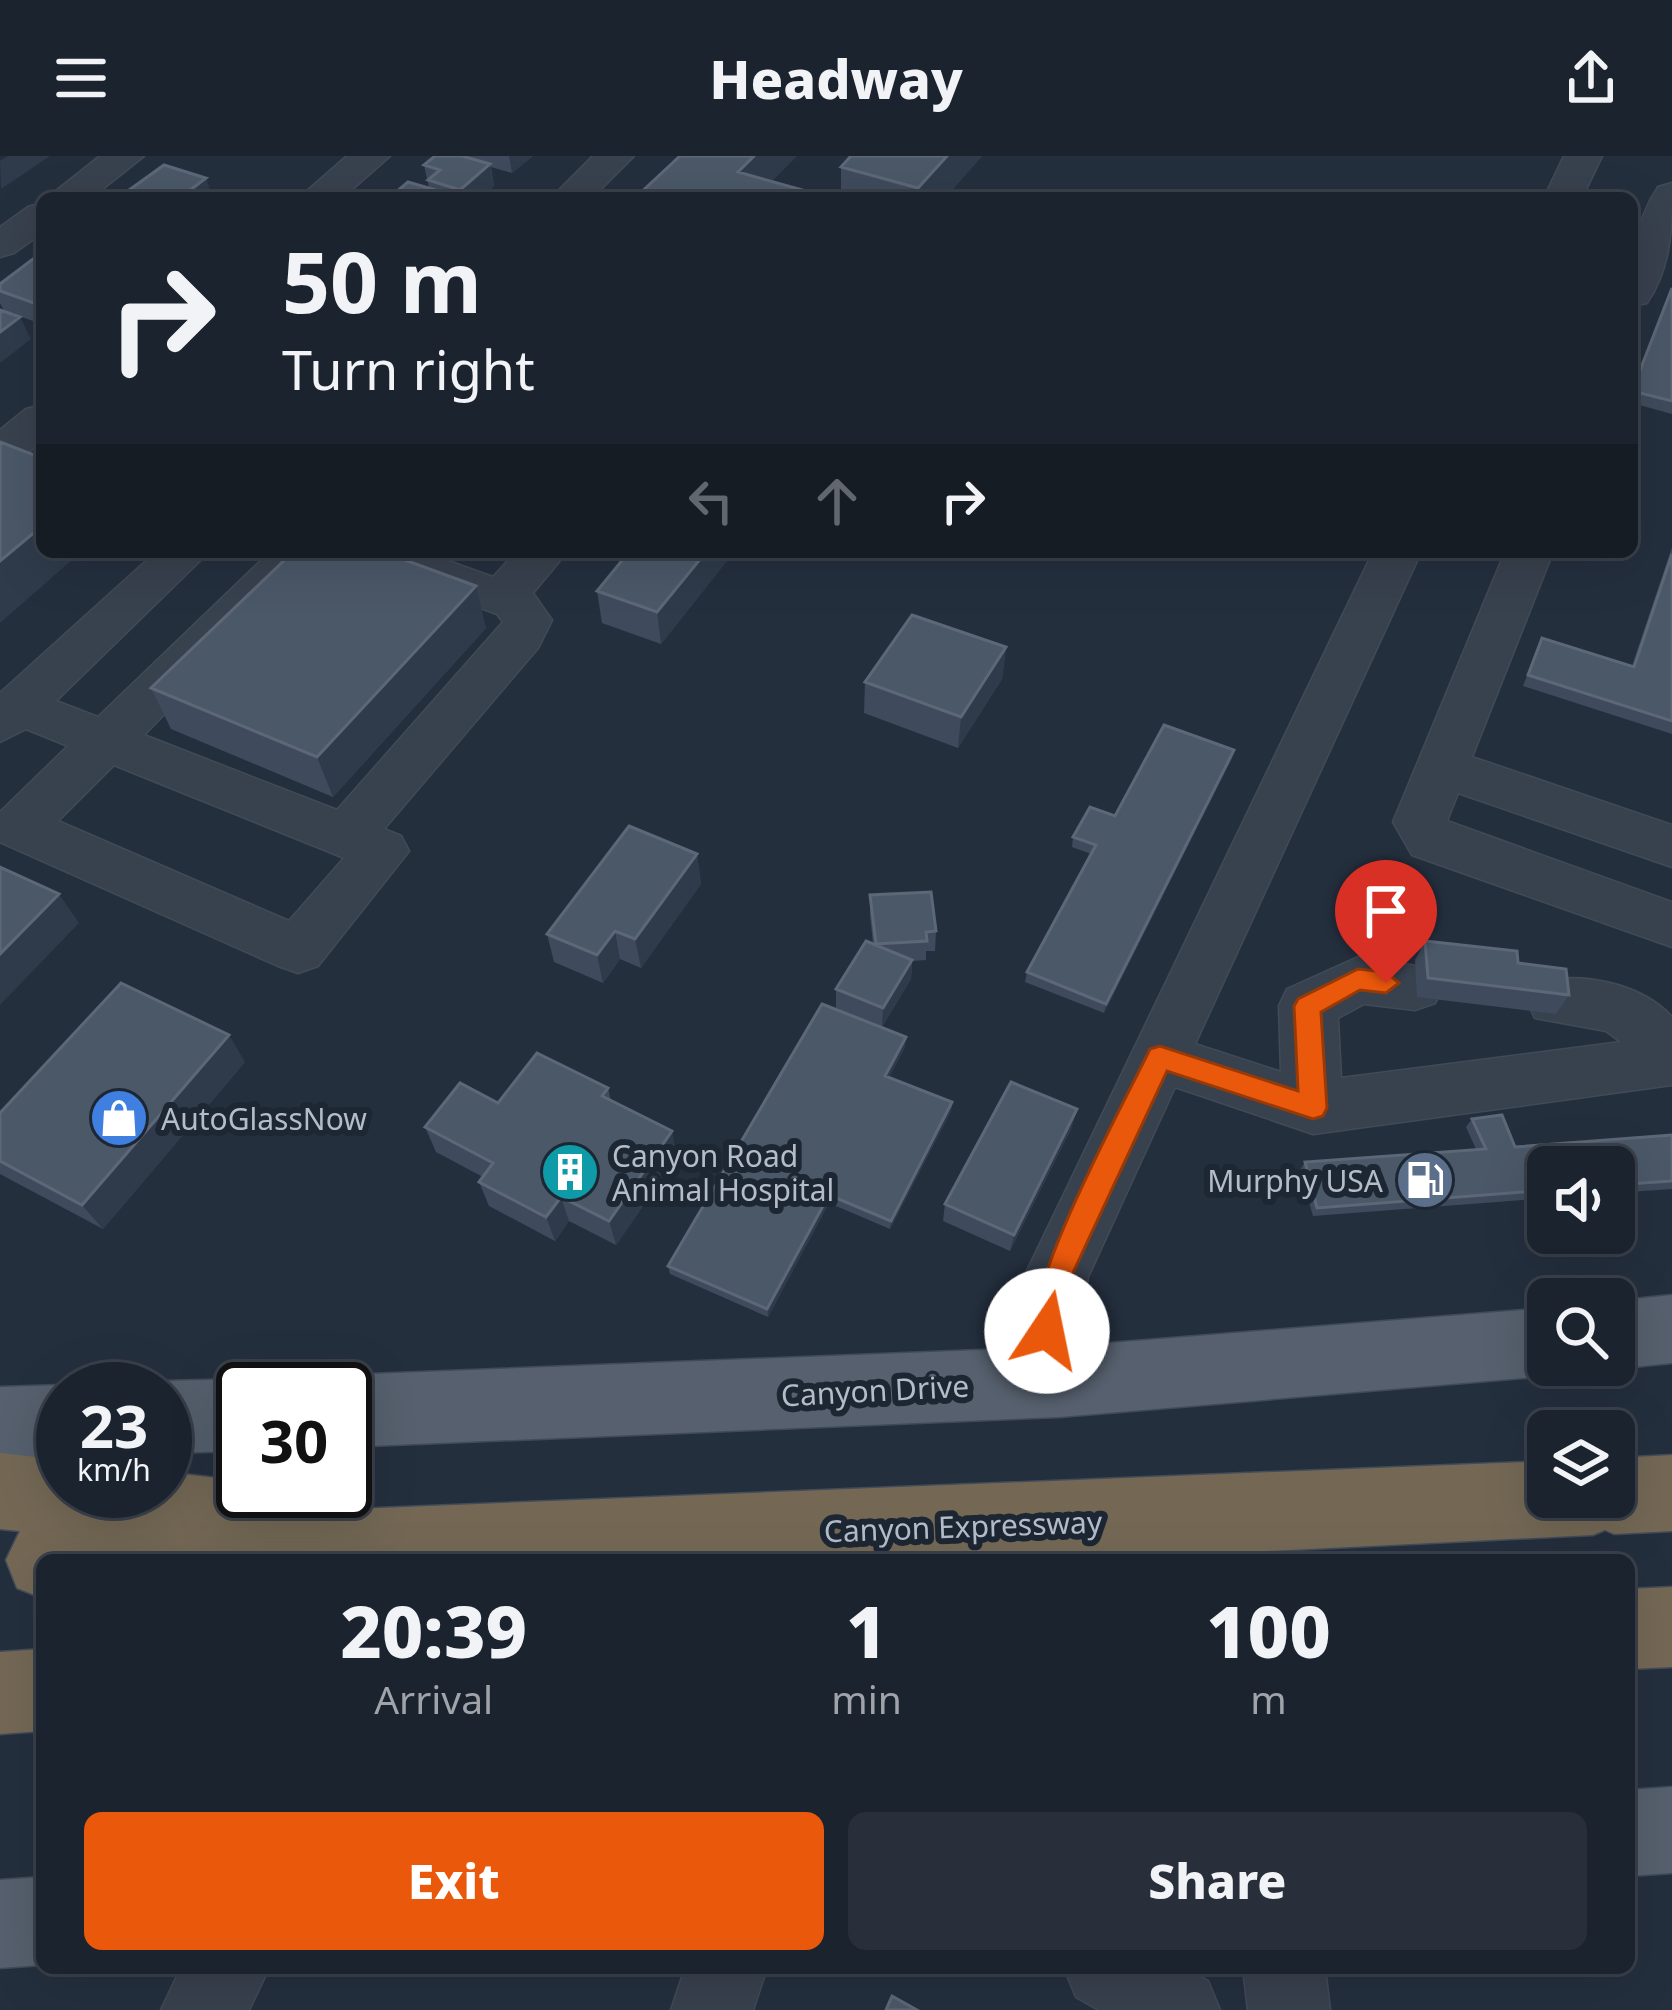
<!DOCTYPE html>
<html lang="en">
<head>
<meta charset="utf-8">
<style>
  :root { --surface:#1b232e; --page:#282f3a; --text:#f1f3f6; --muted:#a0a4aa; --line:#39404a; --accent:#ea580c }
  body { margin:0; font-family:"Noto Sans",sans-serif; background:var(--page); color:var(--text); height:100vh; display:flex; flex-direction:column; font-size:45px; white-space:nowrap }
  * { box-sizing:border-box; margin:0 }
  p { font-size:39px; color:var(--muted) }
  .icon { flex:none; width:66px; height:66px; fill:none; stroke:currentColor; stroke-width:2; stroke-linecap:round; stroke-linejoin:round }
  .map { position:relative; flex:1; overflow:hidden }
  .panel { position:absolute; left:36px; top:1398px; width:1599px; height:420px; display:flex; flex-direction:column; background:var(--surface); border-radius:18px; box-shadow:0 12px 48px #0002,0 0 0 3px var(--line) }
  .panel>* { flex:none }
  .guide { position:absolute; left:36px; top:36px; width:1602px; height:366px; border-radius:18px; box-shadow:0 12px 48px #0002,0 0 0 3px var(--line); background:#1b232e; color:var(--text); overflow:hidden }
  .tools { position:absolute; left:1527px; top:990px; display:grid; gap:24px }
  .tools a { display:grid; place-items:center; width:108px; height:108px; border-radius:18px; background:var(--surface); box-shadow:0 12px 48px #0002,0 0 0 3px var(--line); font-size:60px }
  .speed { position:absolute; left:36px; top:1206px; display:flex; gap:24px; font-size:60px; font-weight:700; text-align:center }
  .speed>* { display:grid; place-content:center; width:156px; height:156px; border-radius:50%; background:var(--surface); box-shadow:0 12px 48px #0002,0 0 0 3px var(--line); line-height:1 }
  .speed small { font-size:30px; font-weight:400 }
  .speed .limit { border:6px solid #111; border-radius:18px; background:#fff; color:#111 }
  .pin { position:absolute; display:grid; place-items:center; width:102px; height:102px; color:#fff; margin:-123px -51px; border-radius:50% 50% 50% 0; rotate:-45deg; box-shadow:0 0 12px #0007 }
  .pin .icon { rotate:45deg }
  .me { position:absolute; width:132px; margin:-66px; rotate:11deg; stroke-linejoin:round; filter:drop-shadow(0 0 9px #0008) }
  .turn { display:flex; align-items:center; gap:42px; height:252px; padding:0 48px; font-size:54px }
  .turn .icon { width:156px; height:156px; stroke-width:2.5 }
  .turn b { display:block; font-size:84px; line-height:102px }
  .lanes { display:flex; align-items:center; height:114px; padding:0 48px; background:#0003; justify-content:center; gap:60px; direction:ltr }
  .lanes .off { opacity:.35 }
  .eta { display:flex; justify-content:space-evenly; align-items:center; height:204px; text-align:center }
  .eta b { font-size:72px; font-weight:800; line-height:84px }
  .action { display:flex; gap:24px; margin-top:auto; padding:24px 48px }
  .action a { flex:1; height:138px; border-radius:18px; background:var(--accent); color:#fff; font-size:48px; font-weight:800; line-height:138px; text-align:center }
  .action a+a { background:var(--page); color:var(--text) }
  header { display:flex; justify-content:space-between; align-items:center; height:156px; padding:0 48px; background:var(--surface); font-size:54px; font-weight:800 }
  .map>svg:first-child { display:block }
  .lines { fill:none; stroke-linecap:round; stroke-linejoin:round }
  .minor-casing { stroke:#414a57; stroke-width:3 }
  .major-casing { stroke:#414a57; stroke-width:3 }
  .highway-casing { stroke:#434c59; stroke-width:3 }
  .minor { fill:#38414e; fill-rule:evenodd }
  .major { fill:#56606e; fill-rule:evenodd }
  .highway { fill:#746855; fill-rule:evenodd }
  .wall { fill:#3f4b5c }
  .shaded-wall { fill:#2f3b4b }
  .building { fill:#4b5868; stroke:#5c6777; stroke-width:3 }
  .route { fill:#ea580c; stroke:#983908; stroke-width:3 }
  .labels { text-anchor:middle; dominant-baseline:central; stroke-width:12; stroke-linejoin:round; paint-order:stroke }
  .poi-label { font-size:30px; fill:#b4bcc9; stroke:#1d2633; text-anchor:start }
  .street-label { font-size:30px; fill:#b4bcc9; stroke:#1d2633 }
</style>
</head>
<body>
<header><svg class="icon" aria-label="menu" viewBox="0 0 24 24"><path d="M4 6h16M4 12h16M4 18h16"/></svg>Headway<svg class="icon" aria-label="share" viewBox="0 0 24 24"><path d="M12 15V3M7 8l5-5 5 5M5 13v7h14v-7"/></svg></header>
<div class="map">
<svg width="1672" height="1854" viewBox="0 0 1672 1854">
  <rect width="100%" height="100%" fill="#242f3e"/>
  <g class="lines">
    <defs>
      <path id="minor" d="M 100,0 L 144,0 L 91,42 L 47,42 Z
        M 347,0 L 390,0 L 342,42 L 299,42 Z
        M 593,0 L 634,0 L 592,42 L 551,42 Z
        M 1564,0 L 1602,0 L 1582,42 L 1544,42 Z
        M 1672,27 C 1672,70 1672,110 1647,147 L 1632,150 C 1632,106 1633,69 1658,31 Z
        M 42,47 L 42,77 L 14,97 L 0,101 L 0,71 L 28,51 Z
        M 42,249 L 42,285 L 16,306 L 0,310 L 0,274 L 26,253 Z
        M 156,396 L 209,396 L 56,545 L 98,561 L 270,396 L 322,396 L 144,579 L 337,654 L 503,466 L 497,458 L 358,407 L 351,396 L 423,396 L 493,421 L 516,396 L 567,396 L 533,437 L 552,464 L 538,492 L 384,673 L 401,680 L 409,695 L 318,810 L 298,817 L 278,810 L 0,686 L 0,656 L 68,590 L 26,573 L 0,586 L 0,537 ZM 114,609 L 327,695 L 344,702 L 289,765 L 58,665 Z
        M 1373,396 L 1421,396 L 1195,888 L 1281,916 L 1279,850 L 1287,833 L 1358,801 L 1435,813 L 1444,830 L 1435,847 L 1415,854 L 1364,848 L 1338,862 L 1341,922 L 1621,886 L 1606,875 L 1535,862 L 1527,845 L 1535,828 C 1578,814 1641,827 1672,861 L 1672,929 L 1313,978 L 1175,931 L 1088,1121 L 1080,1175 L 1093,1226 L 1083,1249 L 1059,1258 L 1035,1249 C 1014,1200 1015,1171 1024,1121 Z
        M 1505,396 L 1553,396 L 1472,601 L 1672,669 L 1672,711 L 1458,637 L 1447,665 L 1672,746 L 1672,791 L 1412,699 L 1393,666 Z
        M 181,1812 L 269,1812 L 249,1854 L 161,1854 Z
        M 685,1812 L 767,1812 L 753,1854 L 671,1854 Z
        M 1064,1812 L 1185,1812 L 1208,1825 L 1220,1854 L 1099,1854 L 1076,1841 Z
        M 1243,1812 L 1325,1812 L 1330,1854 L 1248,1854 Z"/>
      <path id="major" d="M 1672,1139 L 1672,1207 L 1614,1213 L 1604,1209 L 1614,1209 L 1614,1145 Z
        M 1548,1152 L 1548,1209 L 1574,1209 L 1548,1220 L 1059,1261 L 345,1291 L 345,1233 L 317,1233 L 345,1219 L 1059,1191 Z
        M 243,1223 L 268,1233 L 243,1233 L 243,1295 L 165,1297 L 165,1233 L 145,1233 L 165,1225 Z
        M 63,1229 L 73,1233 L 63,1233 L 63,1301 L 0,1303 L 0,1231 Z
        M 1672,1631 L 1672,1717 L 1629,1720 L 1629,1634 Z
        M 42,1721 L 42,1809 L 0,1812 L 0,1724 Z"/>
      <path id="highway" d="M 0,1297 L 63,1304 L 63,1335 L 165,1335 L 165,1316 L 243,1325 L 243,1335 L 272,1337 L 280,1356 L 1548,1305 L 1548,1341 L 1614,1341 L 1614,1302 L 1672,1299 L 1672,1375 L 1614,1378 L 1605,1374 L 1593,1379 L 1086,1404 L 42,1404 L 42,1442 L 17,1432 L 6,1404 L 20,1375 L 0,1373 Z
        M 1672,1431 L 1672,1511 L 1629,1513 L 1629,1433 Z
        M 42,1493 L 42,1575 L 0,1578 L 0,1496 Z"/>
    </defs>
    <use href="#minor" class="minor-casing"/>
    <use href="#major" class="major-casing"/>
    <use href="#highway" class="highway-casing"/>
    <use href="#minor" class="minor"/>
    <use href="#major" class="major"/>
    <use href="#highway" class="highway"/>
  </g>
  <path class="wall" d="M 435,0 L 533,0 L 512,17 L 491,11 L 494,30 L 481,42 L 389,42 L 429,32 L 424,9 Z
    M 847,0 L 982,0 L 945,42 L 841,42 L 841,11 L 850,1 Z
    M 42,102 L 42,168 L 4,155 L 0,147 L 0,128 Z
    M 1672,131 L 1672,258 L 1632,247 L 1632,232 Z
    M 1672,391 L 1672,578 L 1523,530 L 1542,482 L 1632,510 Z
    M 734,396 L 661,488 L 602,467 L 597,435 Z
    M 486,472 L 333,641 L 171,573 L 151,532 Z
    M 1006,491 L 1002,523 L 958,592 L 864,557 L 865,526 Z
    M 1234,594 L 1231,604 L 1104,857 L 1025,826 L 1027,816 L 1091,698 L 1072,691 L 1073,681 Z
    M 697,698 L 701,728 L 641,812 L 620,803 L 603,827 L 554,806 L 547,778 Z
    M 870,739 L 936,775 L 935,795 L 926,795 L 926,804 L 912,805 L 911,823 L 882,871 L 836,852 L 836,833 L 873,788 L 870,759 Z
    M 1425,785 L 1518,807 L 1569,839 L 1556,858 L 1417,841 L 1415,804 Z
    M 905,891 L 889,921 L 952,946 L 951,955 L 890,1073 L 829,1047 L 768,1161 L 670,1118 L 668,1110 Z
    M 245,906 L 103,1073 L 0,1018 L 0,957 Z
    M 608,932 L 611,945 L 677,1001 L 616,1089 L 569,1065 L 555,1085 L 489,1050 L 479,1026 L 483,1021 L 436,996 L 425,971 L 498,947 Z
    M 1472,963 L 1515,991 L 1672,979 L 1672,1033 L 1614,1037 L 1614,1011 L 1548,1011 L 1548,1042 L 1313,1060 L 1300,1014 L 1305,1006 L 1476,993 L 1466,971 Z
    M 1072,971 L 1010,1095 L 943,1065 L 945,1048 Z"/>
  <path class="shaded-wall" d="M 8,0 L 50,0 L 1,33 L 0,5 Z
    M 509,0 L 533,0 L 512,17 Z
    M 754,0 L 797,0 L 756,42 L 738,16 Z
    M 947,0 L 982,0 L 945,42 L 918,42 L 918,32 Z
    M 490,8 L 494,30 L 481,42 L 462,42 L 460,34 Z
    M 206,22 L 213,42 L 180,42 Z
    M 42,141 L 42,165 L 34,147 Z
    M 20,161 L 31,183 L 0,207 L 0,176 Z
    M 42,370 L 42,396 L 81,396 L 0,467 L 0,405 Z
    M 706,396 L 734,396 L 661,488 L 657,456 Z
    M 476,430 L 486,472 L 333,641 L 317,601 Z
    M 1006,491 L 1002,523 L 958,592 L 961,561 Z
    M 1234,594 L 1231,604 L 1104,857 L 1106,848 Z
    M 697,698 L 701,728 L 641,812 L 635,783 Z
    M 59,738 L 79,767 L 0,849 L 0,798 Z
    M 615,775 L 620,803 L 603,827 L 597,799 Z
    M 912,804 L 911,823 L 882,871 L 883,852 Z
    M 229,879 L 245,906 L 103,1073 L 82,1049 Z
    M 906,881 L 905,891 L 885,929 L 885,920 Z
    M 952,946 L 951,955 L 890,1073 L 891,1065 Z
    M 1077,953 L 1072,971 L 1010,1095 L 1014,1079 Z
    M 672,975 L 677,1001 L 616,1089 L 609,1065 Z
    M 829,1039 L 829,1047 L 768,1161 L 767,1153 Z
    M 561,1041 L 569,1065 L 555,1085 L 546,1061 Z"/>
  <path class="building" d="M 435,0 L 462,0 L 490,8 L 460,34 L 428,24 L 440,14 L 424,9 Z
    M 680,0 L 754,0 L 738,16 L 831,42 L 635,42 Z
    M 851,0 L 947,0 L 918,32 L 841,11 Z
    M 164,9 L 206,22 L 180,42 L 118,42 Z
    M 408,26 L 453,39 L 449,42 L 389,42 Z
    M 330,36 L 351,42 L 322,42 Z
    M 37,100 L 42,102 L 42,141 L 34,147 L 0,135 L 0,128 Z
    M 1672,132 L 1672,245 L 1632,235 Z
    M 0,154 L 20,161 L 0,176 Z
    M 0,286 L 42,302 L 42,370 L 0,405 Z
    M 293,396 L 383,396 L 476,430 L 317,601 L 151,532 Z
    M 629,396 L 706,396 L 657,456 L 597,435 Z
    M 1672,398 L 1672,565 L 1528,519 L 1542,482 L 1634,511 Z
    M 912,459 L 1006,491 L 961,561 L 865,526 Z
    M 1164,569 L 1234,594 L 1106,848 L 1027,816 L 1096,689 L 1073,681 L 1090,651 L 1115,660 Z
    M 629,670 L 697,698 L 635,783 L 615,775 L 597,799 L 547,778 Z
    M 0,711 L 59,738 L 0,798 Z
    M 931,736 L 936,775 L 926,776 L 927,785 L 876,788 L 870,739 Z
    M 866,785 L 912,804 L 883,852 L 836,833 Z
    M 1425,785 L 1517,795 L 1518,807 L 1566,813 L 1569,839 L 1428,822 Z
    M 121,827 L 229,879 L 82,1049 L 0,1005 L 0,957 Z
    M 822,848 L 906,881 L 885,920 L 952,946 L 891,1065 L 829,1039 L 767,1153 L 668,1110 Z
    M 537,897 L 608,932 L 602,940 L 672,975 L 609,1065 L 561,1041 L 546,1061 L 479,1026 L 493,1007 L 425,971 L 460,927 L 498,947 Z
    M 1011,926 L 1077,953 L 1014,1079 L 945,1048 Z
    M 1502,959 L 1515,991 L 1672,979 L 1672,1025 L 1614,1029 L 1614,1011 L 1548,1011 L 1548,1034 L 1317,1052 L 1305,1006 L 1486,993 L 1472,963 Z
    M 892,1840 L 917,1854 L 886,1854 Z"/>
  <path class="route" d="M 1358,813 L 1386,816 L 1399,827 L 1386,837 L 1360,834 L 1321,856 L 1327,952 L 1323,960 L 1313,963 L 1167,915 L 1071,1121 L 1058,1185 L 1047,1189 L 1037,1185 C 1017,1141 1126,943 1150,893 L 1160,890 L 1298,935 L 1294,850 L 1298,843 Z"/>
  <defs>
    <symbol id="shop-disc" viewBox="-11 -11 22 22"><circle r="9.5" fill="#3f7fe0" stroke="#1d2633"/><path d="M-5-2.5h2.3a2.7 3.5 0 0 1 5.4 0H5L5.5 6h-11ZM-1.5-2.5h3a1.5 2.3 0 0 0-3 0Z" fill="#fff"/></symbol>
    <symbol id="building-disc" viewBox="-11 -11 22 22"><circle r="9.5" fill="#0f9aa8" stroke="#1d2633"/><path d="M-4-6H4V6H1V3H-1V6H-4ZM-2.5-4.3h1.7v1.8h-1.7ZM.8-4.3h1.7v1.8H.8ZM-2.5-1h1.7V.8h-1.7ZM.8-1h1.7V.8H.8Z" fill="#fff"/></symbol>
    <symbol id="fuel-disc" viewBox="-11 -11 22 22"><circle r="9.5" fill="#5c6f8a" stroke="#1d2633"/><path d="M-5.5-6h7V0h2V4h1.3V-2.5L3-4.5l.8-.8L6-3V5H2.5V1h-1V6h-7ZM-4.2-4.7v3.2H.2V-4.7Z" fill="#fff"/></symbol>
  </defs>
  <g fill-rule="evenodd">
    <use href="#shop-disc" x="86" y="929" width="66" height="66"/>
    <use href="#building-disc" x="537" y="983" width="66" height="66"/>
    <use href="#fuel-disc" x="1392" y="991" width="66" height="66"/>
  </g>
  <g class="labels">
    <g class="poi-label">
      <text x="161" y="962">AutoGlassNow</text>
      <text x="612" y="999">Canyon Road<tspan x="612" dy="34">Animal Hospital</tspan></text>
      <text x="1383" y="1024" text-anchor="end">Murphy USA</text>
    </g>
    <g class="street-label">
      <text transform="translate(875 1234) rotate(-3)">Canyon Drive</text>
      <text transform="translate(963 1370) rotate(-2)">Canyon Expressway</text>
    </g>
  </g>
</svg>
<div class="tools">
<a><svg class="icon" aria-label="sound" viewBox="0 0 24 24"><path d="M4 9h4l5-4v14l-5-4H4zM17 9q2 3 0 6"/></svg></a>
<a><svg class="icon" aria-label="search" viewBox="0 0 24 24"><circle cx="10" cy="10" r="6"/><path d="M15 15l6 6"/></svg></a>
<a><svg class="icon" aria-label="layers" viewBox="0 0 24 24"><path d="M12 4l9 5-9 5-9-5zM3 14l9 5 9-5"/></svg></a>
</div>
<div class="speed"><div>23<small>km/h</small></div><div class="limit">30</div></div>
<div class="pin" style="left:1386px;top:827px;background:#d93025"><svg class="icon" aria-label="arrive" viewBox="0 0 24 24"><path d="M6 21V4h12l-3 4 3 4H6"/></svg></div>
<svg class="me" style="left:1047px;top:1175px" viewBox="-20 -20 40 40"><circle r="19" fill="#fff"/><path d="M0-13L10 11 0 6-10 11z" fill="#ea580c"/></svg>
<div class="guide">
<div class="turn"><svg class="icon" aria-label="right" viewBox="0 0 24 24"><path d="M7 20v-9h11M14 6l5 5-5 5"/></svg><div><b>50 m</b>Turn right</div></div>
<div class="lanes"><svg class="icon off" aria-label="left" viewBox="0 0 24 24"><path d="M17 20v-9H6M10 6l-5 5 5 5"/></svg><svg class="icon off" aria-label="ahead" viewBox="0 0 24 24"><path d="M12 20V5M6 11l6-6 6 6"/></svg><svg class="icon" aria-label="right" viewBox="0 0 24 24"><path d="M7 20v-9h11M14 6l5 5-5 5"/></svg></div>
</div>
<section class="panel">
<div class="eta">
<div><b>20:39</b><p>Arrival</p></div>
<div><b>1</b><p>min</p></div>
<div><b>100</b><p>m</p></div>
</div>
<div class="action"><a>Exit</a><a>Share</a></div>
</section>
</div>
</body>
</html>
